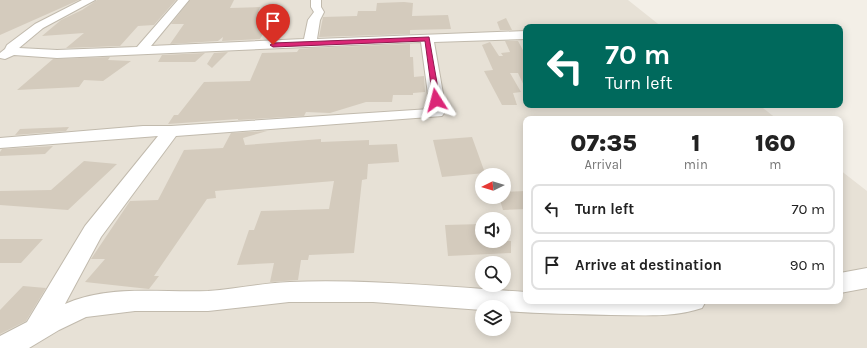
<!DOCTYPE html>
<html lang="en">
<head>
<meta charset="utf-8">
<style>
  :root { --surface:#fff; --page:#f2f2f2; --text:#222; --muted:#767676; --line:#e0e0e0 }
  body { margin:0; font-family:Karla,sans-serif; background:var(--page); color:var(--text); height:100vh; display:flex; flex-direction:column; font-size:15px; white-space:nowrap }
  * { box-sizing:border-box; margin:0 }
  p { font-size:13px; color:var(--muted) }
  .icon { flex:none; width:22px; height:22px; fill:none; stroke:currentColor; stroke-width:2; stroke-linecap:round; stroke-linejoin:round }
  .map { position:relative; flex:1; overflow:hidden }
  .panel { position:absolute; left:523px; top:116px; width:320px; height:188px; display:flex; flex-direction:column; background:var(--surface); border-radius:8px; box-shadow:0 2px 10px #0003 }
  .panel>* { flex:none }
  .banner { position:absolute; left:523px; top:24px; width:320px; height:84px; border-radius:8px; box-shadow:0 2px 10px #0003; background:#00695c; color:#fff; overflow:hidden }
  .needle { width:26px; rotate:265deg }
  .tools { position:absolute; left:475px; top:168px; display:grid; gap:8px }
  .tools a { display:grid; place-items:center; width:36px; height:36px; border-radius:50%; background:var(--surface); box-shadow:0 2px 10px #0003; font-size:20px }
  .pin { position:absolute; display:grid; place-items:center; width:34px; height:34px; color:#fff; margin:-41px -17px; border-radius:50% 50% 50% 0; rotate:-45deg; box-shadow:0 0 4px #0007 }
  .pin .icon { rotate:45deg }
  .me { position:absolute; width:44px; margin:-22px; rotate:351deg; stroke-linejoin:round; filter:drop-shadow(0 0 3px #0008) }
  .turn { display:flex; align-items:center; gap:14px; height:84px; padding:0 16px; font-size:18px }
  .turn .icon { width:52px; height:52px; stroke-width:2.5 }
  .turn b { display:block; font-size:28px; line-height:34px }
  .eta { display:flex; justify-content:space-evenly; align-items:center; height:68px; text-align:center }
  .eta b { font-size:24px; font-weight:800; line-height:28px }
  ul { padding:0; list-style:none }
  li { display:flex; align-items:center; gap:12px; height:50px; margin:0 8px 6px; padding:0 8px; border:2px solid var(--line); border-radius:8px }
  li div { flex:1 }
  li b { display:block; font-size:15px }
  li em { font-style:normal }
  .map>svg:first-child { display:block }
  .residential { fill:#e7e1d6; fill-rule:evenodd }
  .building { fill:#d4cbbd }
  .lines { fill:none; stroke-linecap:round; stroke-linejoin:round }
  .minor-casing { stroke:#c1baad; stroke-width:2 }
  .minor { fill:#fff; fill-rule:evenodd }
  .route { fill:#db2777; stroke:#8e194d }
</style>
</head>
<body>
<div class="map">
<svg width="867" height="348" viewBox="0 0 867 348">
  <rect width="100%" height="100%" fill="#f3efe7"/>
  <path class="residential" d="M 0,0 L 628,0 L 662,27 L 526,27 L 526,105 L 759,105 L 777,119 L 526,119 L 526,301 L 840,301 L 840,170 L 867,191 L 867,348 L 0,348 ZM 482,175 L 504,175 L 504,197 L 482,197 ZM 482,219 L 504,219 L 504,241 L 482,241 ZM 482,263 L 504,263 L 504,285 L 482,285 ZM 482,307 L 504,307 L 504,329 L 482,329 Z"/>
  <path class="building" d="M 0,0 L 79,0 L 0,35 Z
    M 97,0 L 176,0 L 154,25 L 138,26 L 120,46 L 66,48 L 84,33 L 42,36 L 61,20 L 82,10 Z
    M 190,0 L 234,0 L 230,8 L 260,7 L 258,12 L 276,11 L 260,39 L 222,41 L 223,37 L 218,41 L 170,44 L 184,24 L 171,24 Z
    M 404,2 L 413,3 L 412,16 L 448,15 L 451,29 L 410,30 L 410,34 L 319,37 L 323,17 L 357,16 L 358,11 L 376,11 L 377,3 Z
    M 506,18 L 512,30 L 500,30 L 497,22 Z
    M 505,41 L 518,41 L 524,52 L 526,52 L 526,90 L 518,73 L 510,73 L 521,92 L 513,93 L 517,105 L 502,105 L 484,71 L 493,70 L 482,45 L 490,42 L 499,56 L 503,56 L 501,53 L 510,52 Z
    M 410,44 L 410,57 L 413,57 L 414,77 L 424,76 L 425,92 L 413,93 L 413,95 L 393,95 L 392,102 L 366,102 L 330,113 L 306,112 L 304,116 L 238,120 L 238,119 L 168,124 L 174,115 L 178,115 L 204,82 L 250,81 L 262,53 L 297,52 L 299,49 L 312,48 Z
    M 228,52 L 212,68 L 207,64 L 214,53 Z
    M 205,53 L 195,62 L 158,62 L 162,55 Z
    M 110,57 L 108,60 L 131,61 L 103,81 L 84,80 L 79,87 L 17,90 L 53,59 Z
    M 69,127 L 66,131 L 15,135 L 20,129 Z
    M 267,131 L 243,138 L 245,145 L 321,139 L 321,142 L 369,140 L 369,145 L 397,144 L 399,162 L 368,164 L 367,179 L 362,180 L 354,253 L 309,255 L 308,260 L 301,260 L 298,280 L 270,282 L 274,263 L 237,265 L 249,230 L 254,230 L 261,211 L 329,209 L 334,181 L 215,191 L 216,198 L 207,199 L 154,276 L 159,276 L 149,289 L 85,282 L 105,259 L 91,259 L 130,201 L 158,200 L 184,150 L 223,148 L 231,133 Z
    M 472,137 L 485,173 L 442,177 L 433,140 Z
    M 53,146 L 45,154 L 0,156 L 0,152 L 2,149 Z
    M 84,161 L 117,164 L 68,210 L 0,205 L 0,191 L 51,190 Z
    M 526,191 L 526,209 L 503,210 L 499,197 L 504,197 L 504,192 Z
    M 482,224 L 482,241 L 511,241 L 511,253 L 448,256 L 445,225 Z
    M 0,239 L 43,239 L 21,263 L 0,263 Z
    M 23,286 L 46,288 L 26,321 L 0,334 L 0,310 Z"/>
  <g class="lines">
    <defs>
      <path id="minor" d="M 82,0 L 95,0 L 43,28 L 19,48 L 57,50 L 137,47 L 178,0 L 189,0 L 151,46 L 304,39 L 308,20 L 314,12 L 311,7 L 311,0 L 321,0 L 321,7 L 324,12 L 320,20 L 317,39 L 526,31 L 526,39 L 434,42 L 446,111 L 442,116 L 176,136 L 101,237 L 65,304 C 109,284 161,293 208,291 C 236,289 263,283 290,282 C 369,279 448,287 526,292 L 526,301 L 706,301 L 702,308 C 673,318 641,315 611,315 C 575,314 540,314 504,311 L 504,307 L 482,307 L 482,310 L 373,302 L 289,302 L 208,311 L 135,311 L 86,317 L 59,330 L 29,348 L 0,348 L 0,336 L 27,322 L 85,226 L 158,136 L 0,148 L 0,138 L 143,126 L 171,126 L 430,109 L 421,42 L 57,58 L 14,55 L 5,59 L 0,58 L 0,53 L 5,49 L 7,45 L 35,24 Z
        M 867,268 L 867,288 L 840,293 L 840,273 Z"/>
    </defs>
    <use href="#minor" class="minor-casing"/>
    <use href="#minor" class="minor"/>
  </g>
  <path class="route" d="M 429,37 L 440,100 L 436,102 L 433,100 L 425,41 L 273,47 L 270,45 L 273,43 Z"/>
</svg>
<div class="tools">
<a><svg class="needle" viewBox="-14 -14 28 28"><path d="M0-13l5 13h-10z" fill="#e53935"/><path d="M0 13l5-13h-10z" fill="#767676"/></svg></a>
<a><svg class="icon" aria-label="sound" viewBox="0 0 24 24"><path d="M4 9h4l5-4v14l-5-4H4zM17 9q2 3 0 6"/></svg></a>
<a><svg class="icon" aria-label="search" viewBox="0 0 24 24"><circle cx="10" cy="10" r="6"/><path d="M15 15l6 6"/></svg></a>
<a><svg class="icon" aria-label="layers" viewBox="0 0 24 24"><path d="M12 4l9 5-9 5-9-5zM3 14l9 5 9-5"/></svg></a>
</div>
<div class="pin" style="left:273px;top:45px;background:#d93025"><svg class="icon" aria-label="arrive" viewBox="0 0 24 24"><path d="M6 21V4h12l-3 4 3 4H6"/></svg></div>
<svg class="me" style="left:436px;top:100px" viewBox="-20 -20 40 40"><path d="M0-17L14 15 0 8-14 15z" fill="#db2777" stroke="#fff" stroke-width="4"/></svg>
<div class="banner">
<div class="turn"><svg class="icon" aria-label="left" viewBox="0 0 24 24"><path d="M17 20v-9H6M10 6l-5 5 5 5"/></svg><div><b>70 m</b>Turn left</div></div>
</div>
<section class="panel">
<div class="eta">
<div><b>07:35</b><p>Arrival</p></div>
<div><b>1</b><p>min</p></div>
<div><b>160</b><p>m</p></div>
</div>
<ul>
<li><svg class="icon" aria-label="left" viewBox="0 0 24 24"><path d="M17 20v-9H6M10 6l-5 5 5 5"/></svg><div><b>Turn left</b></div><em>70 m</em></li>
<li><svg class="icon" aria-label="arrive" viewBox="0 0 24 24"><path d="M6 21V4h12l-3 4 3 4H6"/></svg><div><b>Arrive at destination</b></div><em>90 m</em></li>
</ul>
</section>
</div>
</body>
</html>
